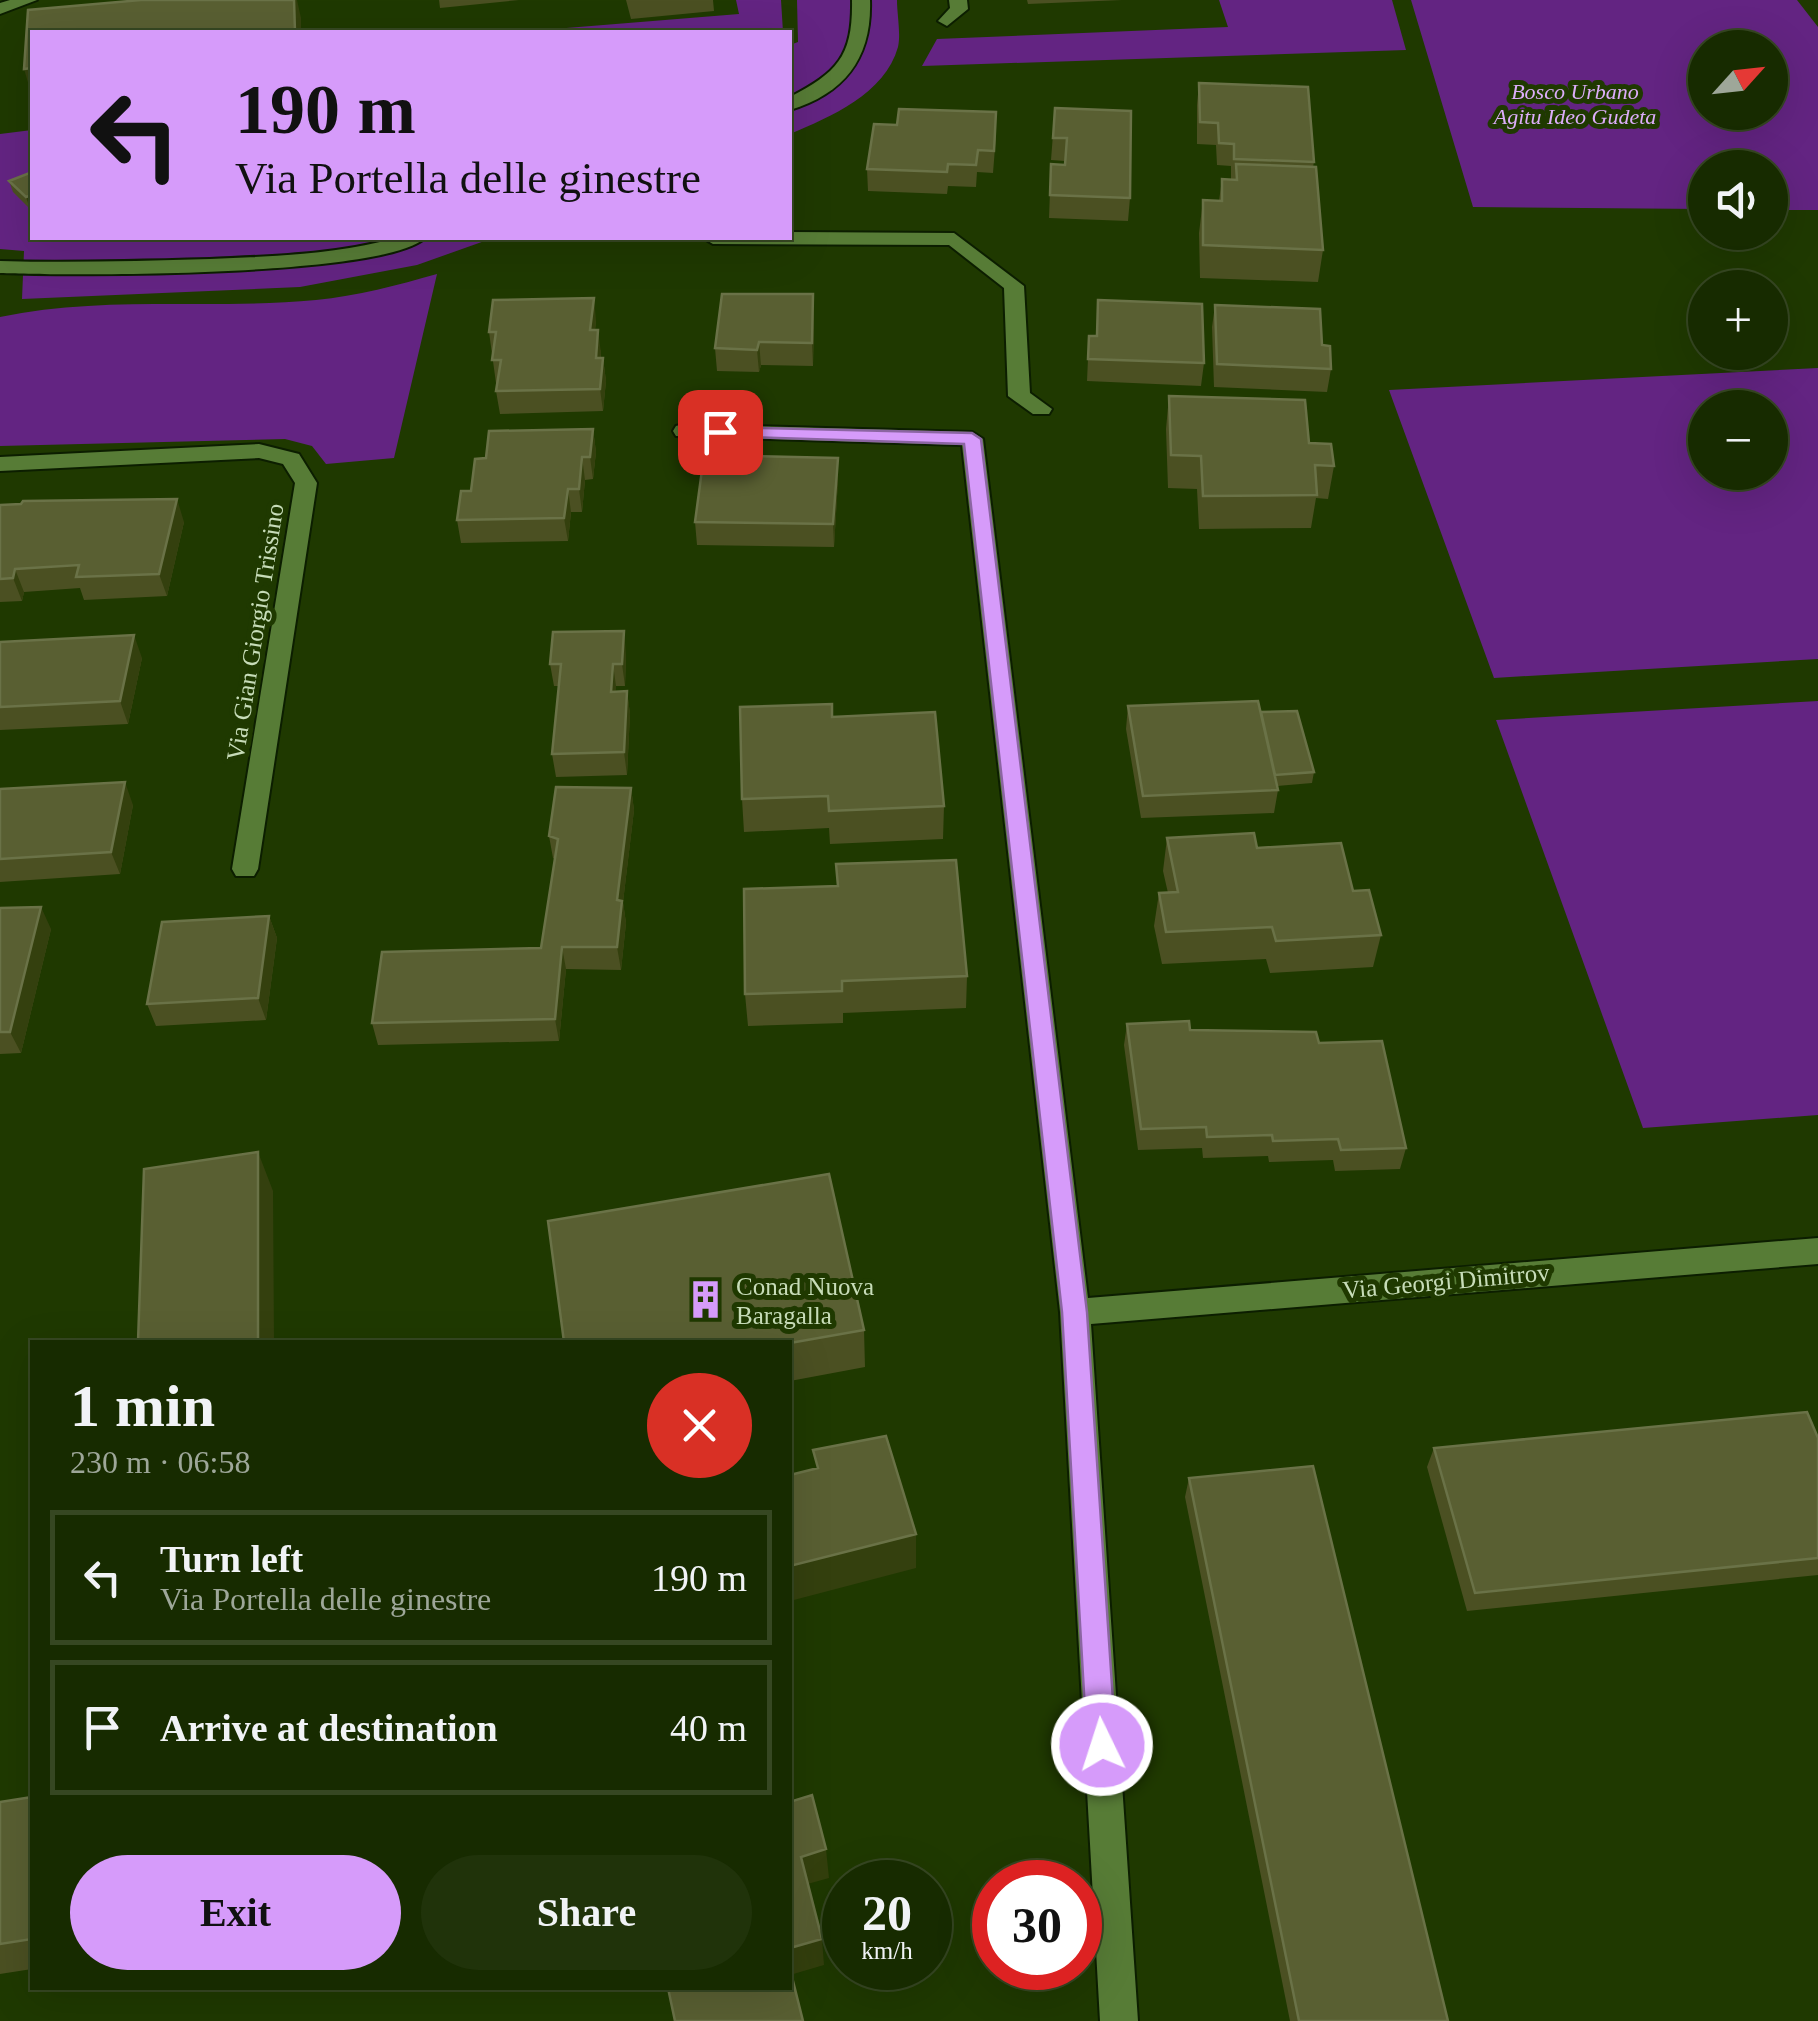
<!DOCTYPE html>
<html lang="en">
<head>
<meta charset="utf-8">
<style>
  :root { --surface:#172b00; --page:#20330a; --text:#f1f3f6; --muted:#9ea799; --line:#364722; --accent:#d69bfa }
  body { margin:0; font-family:"Times New Roman",serif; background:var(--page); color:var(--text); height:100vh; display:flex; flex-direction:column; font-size:38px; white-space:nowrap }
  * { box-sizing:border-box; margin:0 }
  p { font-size:32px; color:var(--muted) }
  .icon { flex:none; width:55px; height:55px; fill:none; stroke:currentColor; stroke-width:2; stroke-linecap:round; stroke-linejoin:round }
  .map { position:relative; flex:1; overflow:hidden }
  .drawer { position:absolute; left:30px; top:1340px; width:762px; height:650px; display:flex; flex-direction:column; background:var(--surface); border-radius:0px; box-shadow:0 10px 40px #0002,0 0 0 2px var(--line) }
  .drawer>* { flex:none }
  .banner { position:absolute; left:30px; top:30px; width:762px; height:210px; border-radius:0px; box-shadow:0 10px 40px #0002,0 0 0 2px var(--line); background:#d69bfa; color:#111; overflow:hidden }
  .needle { width:65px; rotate:63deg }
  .tools { position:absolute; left:1688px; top:30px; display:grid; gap:20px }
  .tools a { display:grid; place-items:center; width:100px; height:100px; border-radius:50%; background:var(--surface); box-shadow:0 10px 40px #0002,0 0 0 2px var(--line); font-size:50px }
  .speed { position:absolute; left:822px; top:1860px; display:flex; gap:20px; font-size:50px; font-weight:700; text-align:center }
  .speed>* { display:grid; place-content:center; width:130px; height:130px; border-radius:50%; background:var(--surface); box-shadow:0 10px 40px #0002,0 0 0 2px var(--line); line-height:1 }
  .speed small { font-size:25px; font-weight:400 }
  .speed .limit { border:15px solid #d22; background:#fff; color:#111 }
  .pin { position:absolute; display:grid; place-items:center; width:85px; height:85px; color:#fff; margin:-42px; border-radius:20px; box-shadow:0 5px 15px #0006 }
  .me { position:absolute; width:110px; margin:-55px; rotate:356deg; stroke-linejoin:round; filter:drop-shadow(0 0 8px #0008) }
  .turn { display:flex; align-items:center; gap:35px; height:210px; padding:0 40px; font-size:45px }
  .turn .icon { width:130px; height:130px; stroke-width:2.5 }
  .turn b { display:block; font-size:70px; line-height:85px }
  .round { display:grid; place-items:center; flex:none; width:105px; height:105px; border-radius:52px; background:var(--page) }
  .overview { display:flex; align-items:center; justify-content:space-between; height:170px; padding:0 40px }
  h1 { font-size:60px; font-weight:800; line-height:75px }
  .action { display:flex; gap:20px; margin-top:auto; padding:20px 40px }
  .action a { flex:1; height:115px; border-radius:60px; background:var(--accent); color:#111; font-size:40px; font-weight:800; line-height:115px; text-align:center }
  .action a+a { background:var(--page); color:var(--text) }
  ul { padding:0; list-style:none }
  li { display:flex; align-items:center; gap:30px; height:135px; margin:0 20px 15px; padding:0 20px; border:5px solid var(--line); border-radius:0px }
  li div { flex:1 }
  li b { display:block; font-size:38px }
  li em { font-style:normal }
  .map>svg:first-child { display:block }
  .green { fill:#632482; fill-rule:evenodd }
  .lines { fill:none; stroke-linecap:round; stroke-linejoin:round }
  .minor-casing { stroke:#0c1e00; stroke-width:4 }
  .minor { fill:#577c36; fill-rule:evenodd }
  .wall { fill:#4b5022 }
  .shaded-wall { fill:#34400e }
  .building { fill:#595f32; stroke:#6a7247; stroke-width:2.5 }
  .route { fill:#d69bfa; stroke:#8b65a2; stroke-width:2.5 }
  .labels { text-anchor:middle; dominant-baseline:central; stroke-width:10; stroke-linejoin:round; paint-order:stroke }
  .far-park-label { font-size:22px; font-style:italic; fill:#ddaefa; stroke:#1f3900 }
  .street-label { font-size:25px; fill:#c7dcb8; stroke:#1f3900 }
  .poi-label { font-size:25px; fill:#c7dcb8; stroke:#1f3900; text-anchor:start }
</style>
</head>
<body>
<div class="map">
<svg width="1818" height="2021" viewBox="0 0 1818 2021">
  <rect width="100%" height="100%" fill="#1f3900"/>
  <path class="green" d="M 736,0 L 781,0 L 783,32 L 517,32 L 739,14 Z
    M 797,0 L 897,0 C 897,14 901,34 898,47 C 885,94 830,117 790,134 L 790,45 L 798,42 Z
    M 1219,0 L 1392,0 L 1406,50 L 922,66 L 937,39 L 1228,27 Z
    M 1411,0 L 1797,0 L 1818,27 L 1818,210 L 1770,210 L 1770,168 L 1705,168 L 1705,209 L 1473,207 ZM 1705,48 L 1770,48 L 1770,112 L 1705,112 Z
    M 32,130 L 32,238 L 493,238 L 417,265 L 300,287 L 22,299 L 24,251 L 0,249 L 0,134 Z
    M 437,274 L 394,458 L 326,464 L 312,446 L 285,439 L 0,446 L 0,317 C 103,295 212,310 316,300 C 357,296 398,285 437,274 Z
    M 1818,368 L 1818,659 L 1494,678 L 1389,390 ZM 1705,408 L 1770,408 L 1770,472 L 1705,472 Z
    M 1818,701 L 1818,1115 L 1643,1128 L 1496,720 Z"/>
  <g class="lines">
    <defs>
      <path id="minor" d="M 10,0 L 37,0 L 0,14 L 0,3 Z
        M 852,0 L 870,0 C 872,57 846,93 790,110 L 790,97 C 838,72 853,56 852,0 Z
        M 949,0 L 967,0 L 968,9 L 947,26 L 938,21 L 950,8 Z
        M 790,232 L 954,233 L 1024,286 L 1030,393 L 1052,409 L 1049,414 L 1033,414 L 1008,396 L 1004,288 L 949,245 L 713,244 L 703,238 L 790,238 Z
        M 395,238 L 425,238 C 382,277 70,276 0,273 L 0,261 C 70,263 140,261 210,259 C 272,256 335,255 395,238 Z
        M 684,424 L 972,432 L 983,439 L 1088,1298 L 1818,1238 L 1818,1264 L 1091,1324 L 1138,2021 L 1100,2021 L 1060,1312 L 962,445 L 676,436 L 673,431 L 676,426 Z
        M 259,444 L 299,454 L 317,483 L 258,869 L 254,876 L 236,876 L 232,869 L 295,483 L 283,464 L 259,458 L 0,471 L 0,457 Z"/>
    </defs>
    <use href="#minor" class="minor-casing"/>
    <use href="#minor" class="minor"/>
  </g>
  <path class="wall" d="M 439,0 L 519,0 L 440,8 Z
    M 626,0 L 713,0 L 714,11 L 631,19 Z
    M 1027,0 L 1122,0 L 1028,4 Z
    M 1199,83 L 1314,162 L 1313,167 L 1323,250 L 1318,282 L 1200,278 L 1199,233 L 1203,200 L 1219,201 L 1222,179 L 1231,180 L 1231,166 L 1217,165 L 1216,145 L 1197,144 L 1197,105 Z
    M 1055,108 L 1130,198 L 1128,221 L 1049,218 L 1051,164 L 1065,165 L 1065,161 L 1051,160 Z
    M 996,135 L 993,173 L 977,172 L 976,187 L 948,186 L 947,194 L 868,191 L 867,169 Z
    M 32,172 L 30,209 L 13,192 L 9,181 Z
    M 1098,300 L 1204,363 L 1201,386 L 1087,381 L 1089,336 L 1096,336 Z
    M 1215,305 L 1322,345 L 1331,369 L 1327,392 L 1214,387 L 1212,327 Z
    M 814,316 L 813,366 L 761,365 L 759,372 L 717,371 L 715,348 Z
    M 596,320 L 595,330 L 601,353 L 601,358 L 603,358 L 606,381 L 603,411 L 500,414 L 496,391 L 498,383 L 496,383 L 489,332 Z
    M 1169,396 L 1309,443 L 1334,466 L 1328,499 L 1316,498 L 1311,528 L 1199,529 L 1197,489 L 1168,488 L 1166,429 Z
    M 593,429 L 596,452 L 593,479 L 585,480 L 582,512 L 571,512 L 568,541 L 461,543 L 457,520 L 471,491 Z
    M 838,458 L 838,480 L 834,547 L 697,545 L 695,522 Z
    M 0,505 L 184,522 L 167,596 L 84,600 L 80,588 L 24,592 L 22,601 L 0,602 Z
    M 0,642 L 142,658 L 128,724 L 0,730 Z
    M 626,654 L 625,686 L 616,686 L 615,691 L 627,691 L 630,714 L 627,775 L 556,777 L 552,754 L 559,686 L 554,686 L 550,664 Z
    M 1128,706 L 1261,712 L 1314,772 L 1312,783 L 1277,786 L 1278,790 L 1274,813 L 1141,818 L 1126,729 Z
    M 833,717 L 944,806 L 943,839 L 830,844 L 829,828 L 744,832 L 742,799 Z
    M 631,788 L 634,810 L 623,902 L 626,923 L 621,970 L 566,969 L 559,1041 L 378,1045 L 372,1023 L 541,948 L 555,859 L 553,858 L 549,836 Z
    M 0,789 L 133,805 L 120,874 L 0,882 Z
    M 1167,838 L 1257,848 L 1353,891 L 1381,935 L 1373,967 L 1270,973 L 1266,959 L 1162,964 L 1154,926 L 1159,893 L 1168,893 L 1163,871 Z
    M 744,889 L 967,976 L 966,1008 L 843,1013 L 843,1023 L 748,1026 L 745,994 Z
    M 0,908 L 51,929 L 21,1053 L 0,1054 Z
    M 269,916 L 277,938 L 266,1020 L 156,1026 L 147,1004 Z
    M 1127,1024 L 1319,1043 L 1406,1148 L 1400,1169 L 1335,1171 L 1333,1160 L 1269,1162 L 1268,1156 L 1203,1158 L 1202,1148 L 1138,1150 L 1124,1045 Z
    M 864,1330 L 865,1367 L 790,1381 L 790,1342 Z
    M 1818,1438 L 1818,1575 L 1467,1611 L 1427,1467 L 1434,1448 Z
    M 1189,1478 L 1448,2021 L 1290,2021 L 1185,1497 Z
    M 32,1797 L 32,1969 L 0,1974 L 0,1802 Z"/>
  <path class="shaded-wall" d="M 294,0 L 297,0 L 301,18 L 301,32 L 295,32 Z
    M 32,68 L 32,96 L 24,69 Z
    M 32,195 L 32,208 L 30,209 L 26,197 Z
    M 813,294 L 814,316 L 813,366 L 812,343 Z
    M 594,298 L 596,320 L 593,353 L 590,330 Z
    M 598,330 L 601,353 L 599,381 L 596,358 Z
    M 759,342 L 761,365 L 759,372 L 757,350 Z
    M 603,358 L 606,381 L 603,411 L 600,389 Z
    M 593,429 L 596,452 L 593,479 L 590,457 Z
    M 582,457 L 585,480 L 582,512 L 579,489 Z
    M 838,458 L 838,480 L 834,547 L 833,524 Z
    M 568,489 L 571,512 L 568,541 L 564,518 Z
    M 177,499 L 184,522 L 167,596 L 159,574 Z
    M 15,569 L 24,592 L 22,601 L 13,578 Z
    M 624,631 L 626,654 L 625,686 L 622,664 Z
    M 134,635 L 142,658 L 128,724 L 120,701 Z
    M 613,664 L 616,686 L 614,714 L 611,692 Z
    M 627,691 L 630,714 L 627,775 L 624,752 Z
    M 125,782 L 133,805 L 120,874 L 111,852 Z
    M 631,788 L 634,810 L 623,902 L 626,923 L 621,970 L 617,947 L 617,900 Z
    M 41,907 L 51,929 L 21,1053 L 10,1032 Z
    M 269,916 L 277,938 L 266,1020 L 258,998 Z
    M 562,947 L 566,969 L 559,1041 L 555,1019 Z
    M 258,1152 L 273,1191 L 274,1342 L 258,1342 Z
    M 916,1534 L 916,1568 L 790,1601 L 790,1566 Z
    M 826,1849 L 829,1878 L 804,1885 L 801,1857 Z
    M 822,1939 L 824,1965 L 790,1975 L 790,1948 Z"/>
  <path class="building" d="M 141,0 L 294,0 L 295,32 L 32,32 L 32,68 L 24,69 L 28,10 Z
    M 1199,83 L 1308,87 L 1314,162 L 1234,159 L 1234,144 L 1219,143 L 1218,123 L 1200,122 Z
    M 1055,108 L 1131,111 L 1130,198 L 1050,195 L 1051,164 L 1065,165 L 1067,138 L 1053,138 Z
    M 899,109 L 996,112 L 994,151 L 978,150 L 976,165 L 948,164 L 947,172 L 867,169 L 874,124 L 897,125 Z
    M 1236,164 L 1316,167 L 1323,250 L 1203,245 L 1203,200 L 1222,201 L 1222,179 L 1237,180 Z
    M 32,172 L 32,195 L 26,197 L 9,181 Z
    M 722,294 L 813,294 L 812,343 L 759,342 L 757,350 L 715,348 Z
    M 594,298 L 590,330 L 598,330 L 596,358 L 603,358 L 600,389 L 496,391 L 501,360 L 492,360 L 496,332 L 489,332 L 493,300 Z
    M 1098,300 L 1202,304 L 1204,363 L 1088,359 L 1089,336 L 1097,336 Z
    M 1215,305 L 1320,309 L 1322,345 L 1330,346 L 1331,369 L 1217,364 Z
    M 1169,396 L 1305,400 L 1309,443 L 1331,444 L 1334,466 L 1315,465 L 1317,495 L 1203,496 L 1201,456 L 1171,455 Z
    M 593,429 L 590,457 L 582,457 L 579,489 L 568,489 L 564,518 L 457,520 L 461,491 L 471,491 L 475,459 L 486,458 L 489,431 Z
    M 704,455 L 838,458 L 833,524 L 695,522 Z
    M 177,499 L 159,574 L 76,577 L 79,565 L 15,569 L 13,578 L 0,579 L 0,505 L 21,504 L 23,501 Z
    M 624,631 L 622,664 L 613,664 L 611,692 L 627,691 L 624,752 L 552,754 L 561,664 L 550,664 L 553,632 Z
    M 134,635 L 120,701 L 0,707 L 0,642 Z
    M 1258,701 L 1278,790 L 1143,796 L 1128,706 Z
    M 832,704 L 832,717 L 935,712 L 944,806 L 829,811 L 828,796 L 742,799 L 740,707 Z
    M 1297,711 L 1314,772 L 1275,775 L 1261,712 Z
    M 125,782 L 111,852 L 0,859 L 0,789 Z
    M 556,787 L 631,788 L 617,900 L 622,901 L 617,947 L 562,947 L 555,1019 L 372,1023 L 382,952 L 541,948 L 558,839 L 549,836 Z
    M 1254,833 L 1257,848 L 1341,843 L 1353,891 L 1369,890 L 1381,935 L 1276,941 L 1272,927 L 1166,932 L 1159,893 L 1178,892 L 1167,838 Z
    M 956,860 L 967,976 L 842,981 L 842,991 L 745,994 L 744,889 L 838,886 L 836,864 Z
    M 41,907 L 10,1032 L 0,1032 L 0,908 Z
    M 269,916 L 258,998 L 147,1004 L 162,922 Z
    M 1189,1021 L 1190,1030 L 1316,1032 L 1319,1043 L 1382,1041 L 1406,1148 L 1341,1150 L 1338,1139 L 1273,1141 L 1272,1135 L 1207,1137 L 1206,1127 L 1141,1129 L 1127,1024 Z
    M 258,1152 L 258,1342 L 138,1342 L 144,1169 Z
    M 829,1174 L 864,1330 L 790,1343 L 564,1342 L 548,1221 Z
    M 1807,1412 L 1818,1438 L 1818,1558 L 1475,1593 L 1434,1448 Z
    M 886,1436 L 916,1534 L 790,1566 L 790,1475 L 818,1468 L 813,1450 Z
    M 1313,1466 L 1448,2021 L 1299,2021 L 1189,1478 Z
    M 790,1791 L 793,1801 L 812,1795 L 826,1849 L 801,1857 L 822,1939 L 790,1948 Z
    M 32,1797 L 32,1939 L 0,1944 L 0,1802 Z
    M 790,1969 L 803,2021 L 675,2021 L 668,1988 L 790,1988 Z"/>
  <path class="route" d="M 720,427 L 972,433 L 981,439 L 1087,1312 L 1116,1745 L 1112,1755 L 1102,1759 L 1092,1755 L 1087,1745 L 1062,1312 L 964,444 L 714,436 L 714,428 Z"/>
  <defs>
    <symbol id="building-bare" viewBox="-9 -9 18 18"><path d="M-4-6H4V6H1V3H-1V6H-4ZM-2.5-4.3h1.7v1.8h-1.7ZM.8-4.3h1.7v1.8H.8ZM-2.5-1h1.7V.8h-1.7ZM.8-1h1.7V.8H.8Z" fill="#d69bfa" stroke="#1f3900" stroke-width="2.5" paint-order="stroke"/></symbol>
  </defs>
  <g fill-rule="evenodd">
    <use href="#building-bare" x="678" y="1272" width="55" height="55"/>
  </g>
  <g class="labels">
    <g class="far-park-label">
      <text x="1575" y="91">Bosco Urbano<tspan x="1575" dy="25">Agitu Ideo Gudeta</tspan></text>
    </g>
    <g class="street-label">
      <text transform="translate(255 632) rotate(-81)">Via Gian Giorgio Trissino</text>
      <text transform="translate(1446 1281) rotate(-5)">Via Georgi Dimitrov</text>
    </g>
    <g class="poi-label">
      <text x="736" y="1286">Conad Nuova<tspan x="736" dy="29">Baragalla</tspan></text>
    </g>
  </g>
</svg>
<div class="tools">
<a><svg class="needle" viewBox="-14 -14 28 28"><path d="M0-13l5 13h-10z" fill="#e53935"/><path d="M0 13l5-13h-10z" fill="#9ea799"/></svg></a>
<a><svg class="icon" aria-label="sound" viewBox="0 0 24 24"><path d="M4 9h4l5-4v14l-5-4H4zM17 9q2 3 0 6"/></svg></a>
<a>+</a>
<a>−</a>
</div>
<div class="speed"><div>20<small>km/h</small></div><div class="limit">30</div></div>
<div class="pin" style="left:720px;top:432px;background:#d93025"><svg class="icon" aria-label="arrive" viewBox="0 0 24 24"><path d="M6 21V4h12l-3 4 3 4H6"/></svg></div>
<svg class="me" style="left:1102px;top:1745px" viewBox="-20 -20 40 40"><circle r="17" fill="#d69bfa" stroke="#fff" stroke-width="3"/><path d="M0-11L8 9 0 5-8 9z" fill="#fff"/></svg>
<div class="banner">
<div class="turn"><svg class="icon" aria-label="left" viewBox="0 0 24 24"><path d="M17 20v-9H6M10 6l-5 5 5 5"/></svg><div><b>190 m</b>Via Portella delle ginestre</div></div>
</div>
<section class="drawer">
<div class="overview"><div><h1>1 min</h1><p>230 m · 06:58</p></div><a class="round" style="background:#d93025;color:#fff"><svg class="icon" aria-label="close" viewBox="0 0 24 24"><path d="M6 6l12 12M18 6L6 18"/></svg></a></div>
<ul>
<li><svg class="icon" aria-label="left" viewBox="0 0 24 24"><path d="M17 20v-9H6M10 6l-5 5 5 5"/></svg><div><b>Turn left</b><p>Via Portella delle ginestre</p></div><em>190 m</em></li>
<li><svg class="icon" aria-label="arrive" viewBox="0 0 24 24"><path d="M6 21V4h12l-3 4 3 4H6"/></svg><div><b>Arrive at destination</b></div><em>40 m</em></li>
</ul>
<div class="action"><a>Exit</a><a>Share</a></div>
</section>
</div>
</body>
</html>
